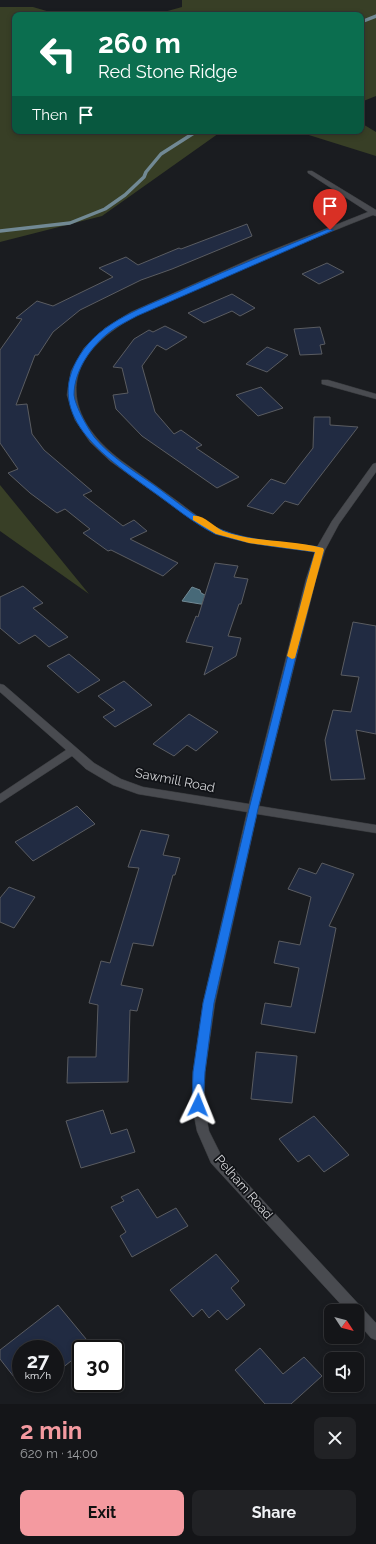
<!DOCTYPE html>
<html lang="en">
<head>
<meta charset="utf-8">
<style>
  :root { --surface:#141518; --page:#212225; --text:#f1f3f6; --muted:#9d9fa2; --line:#333437; --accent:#f49aa0 }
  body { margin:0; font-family:Raleway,sans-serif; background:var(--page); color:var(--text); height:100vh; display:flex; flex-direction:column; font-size:15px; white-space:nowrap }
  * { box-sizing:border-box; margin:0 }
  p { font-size:13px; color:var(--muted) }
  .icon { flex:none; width:22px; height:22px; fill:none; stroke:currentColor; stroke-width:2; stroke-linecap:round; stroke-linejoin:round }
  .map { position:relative; height:1404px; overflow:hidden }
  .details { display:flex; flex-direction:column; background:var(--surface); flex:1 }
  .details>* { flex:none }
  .banner { position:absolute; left:12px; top:12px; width:352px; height:122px; border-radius:8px; box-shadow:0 2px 6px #0003,0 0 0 1px var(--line); background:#0b6e4f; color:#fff; overflow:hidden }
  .needle { width:26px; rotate:126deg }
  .controls { position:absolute; left:324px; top:1304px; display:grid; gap:8px }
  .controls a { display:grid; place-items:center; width:40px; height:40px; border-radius:8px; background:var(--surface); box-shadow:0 2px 6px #0003,0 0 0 1px var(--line); font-size:20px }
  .speed { position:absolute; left:12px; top:1340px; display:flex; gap:8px; font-size:20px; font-weight:700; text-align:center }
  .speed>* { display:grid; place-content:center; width:52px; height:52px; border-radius:50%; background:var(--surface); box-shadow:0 2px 6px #0003,0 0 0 1px var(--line); line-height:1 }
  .speed small { font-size:10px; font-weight:400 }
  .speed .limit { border:2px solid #111; border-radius:6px; background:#fff; color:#111 }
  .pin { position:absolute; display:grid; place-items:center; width:34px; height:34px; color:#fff; margin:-41px -17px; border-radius:50% 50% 50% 0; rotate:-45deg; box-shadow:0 0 4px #0007 }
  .pin .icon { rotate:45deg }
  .me { position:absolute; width:44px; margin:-22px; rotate:2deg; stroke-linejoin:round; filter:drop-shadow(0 0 3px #0008) }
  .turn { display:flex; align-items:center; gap:14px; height:84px; padding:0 20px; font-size:18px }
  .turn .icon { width:52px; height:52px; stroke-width:2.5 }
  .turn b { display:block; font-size:28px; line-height:34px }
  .then { display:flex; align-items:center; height:38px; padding:0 20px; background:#0003; gap:8px; font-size:15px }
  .round { display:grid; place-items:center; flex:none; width:42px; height:42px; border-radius:8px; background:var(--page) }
  .summary { display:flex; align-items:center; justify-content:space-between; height:68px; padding:0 20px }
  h1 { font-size:24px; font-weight:700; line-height:30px; color:var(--accent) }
  .button { display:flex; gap:8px; margin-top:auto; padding:8px 20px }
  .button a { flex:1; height:46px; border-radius:8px; background:var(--accent); color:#111; font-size:16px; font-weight:700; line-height:46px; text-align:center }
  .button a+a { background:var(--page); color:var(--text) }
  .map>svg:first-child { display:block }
  .green { fill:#383f26 }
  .water { fill:#476978; stroke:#718994 }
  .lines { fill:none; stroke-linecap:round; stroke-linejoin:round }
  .stream { stroke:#718994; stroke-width:3.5 }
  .building { fill:#212b42; stroke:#5a5c61 }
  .minor-casing { stroke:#36383b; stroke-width:1 }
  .minor { fill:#494b50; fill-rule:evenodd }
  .route { fill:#1a73e8; stroke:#114b97 }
  .slow { fill:#f59e0b }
  .labels { text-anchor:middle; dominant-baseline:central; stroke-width:3.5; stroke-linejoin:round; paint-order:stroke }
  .street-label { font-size:13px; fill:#d2d3d6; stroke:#111317 }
</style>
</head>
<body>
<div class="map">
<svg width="376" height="1404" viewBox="0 0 376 1404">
  <rect width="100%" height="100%" fill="#1a1c20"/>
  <path class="green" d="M 182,0 L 376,0 L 376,96 L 361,102 L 361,15 L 153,15 L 182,7 Z
    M 0,7 L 33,7 L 50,12 L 49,15 L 15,15 L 15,131 L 222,131 L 102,216 L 0,242 Z
    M 361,123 L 376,132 L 376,156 L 296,131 L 361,131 Z
    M 0,485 L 89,594 L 0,531 Z"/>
  <path class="water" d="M 192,587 L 200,590 L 201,593 L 207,596 L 219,607 L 182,601 Z"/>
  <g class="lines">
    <path class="stream" d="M 361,22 L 376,16
      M 0,231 L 70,223 L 105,209 L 125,195 L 144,177 L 146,172 L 161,154 L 197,131"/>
  </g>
  <path class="building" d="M 247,224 L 252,236 L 172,269 L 141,280 L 80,310 L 53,332 L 38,355 L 35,355 L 16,405 L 27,404 L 32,434 L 44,450 L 92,491 L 83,495 L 123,526 L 134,520 L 147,531 L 130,539 L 178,563 L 163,576 L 111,550 L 108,551 L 83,533 L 90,529 L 65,509 L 57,513 L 30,493 L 8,473 L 18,469 L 0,443 L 0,350 L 22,319 L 16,318 L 37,301 L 53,306 L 113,277 L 99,268 L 126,257 L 138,265 L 179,248 L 181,249 Z
    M 327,263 L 344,272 L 319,284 L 302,274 Z
    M 232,294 L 255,308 L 240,316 L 232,311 L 204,323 L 188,313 Z
    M 165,326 L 187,337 L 166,350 L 157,345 L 142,366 L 155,412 L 174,434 L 181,430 L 202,445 L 196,448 L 239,477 L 217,488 L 142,436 L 116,409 L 113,395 L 128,393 L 122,368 L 113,367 L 134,339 L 149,330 L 153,332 Z
    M 320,327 L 325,344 L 320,345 L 322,354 L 300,355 L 294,329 Z
    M 267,347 L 288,355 L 267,372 L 246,364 Z
    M 261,387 L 283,408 L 258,416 L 236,395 Z
    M 314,417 L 330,417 L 330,425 L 358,427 L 298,505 L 285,501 L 273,514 L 247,506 L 271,479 L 285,484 L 313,448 Z
    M 215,563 L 238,566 L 234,577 L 248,579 L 241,604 L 239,604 L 228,636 L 241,638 L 236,656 L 204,675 L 213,647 L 186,642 L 196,616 L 198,617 Z
    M 23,586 L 43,603 L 33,608 L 68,637 L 49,647 L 35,635 L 19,644 L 0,628 L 0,597 Z
    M 353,622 L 376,626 L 376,734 L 356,730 L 365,779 L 331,780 L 325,740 L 333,710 L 351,712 L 359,677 L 341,675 Z
    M 69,654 L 100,680 L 78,693 L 47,666 Z
    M 124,681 L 152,705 L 115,727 L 103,717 L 115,710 L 98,696 Z
    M 189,714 L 218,732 L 196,751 L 187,745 L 174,756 L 153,744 Z
    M 77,806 L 95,824 L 33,861 L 15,842 Z
    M 141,830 L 169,835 L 163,855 L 180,858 L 175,875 L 173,875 L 153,946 L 133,943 L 121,985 L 143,989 L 137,1011 L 130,1010 L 128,1082 L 67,1083 L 68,1057 L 96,1057 L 98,1005 L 89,1003 L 101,961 L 110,963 L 139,868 L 128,867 Z
    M 322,863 L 354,874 L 329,926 L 336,928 L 315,1033 L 261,1024 L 265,1003 L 291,1007 L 299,968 L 274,963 L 279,941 L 300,945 L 311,897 L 288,889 L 299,868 L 316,874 Z
    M 9,887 L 35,897 L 14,928 L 0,922 L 0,898 Z
    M 256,1052 L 297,1056 L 292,1103 L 251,1099 Z
    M 103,1110 L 111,1134 L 127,1129 L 135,1152 L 81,1168 L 66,1121 Z
    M 314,1116 L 349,1155 L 324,1172 L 309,1155 L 298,1162 L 279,1139 Z
    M 138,1189 L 157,1218 L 176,1208 L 188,1226 L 132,1257 L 120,1236 L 126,1232 L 111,1207 L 124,1201 L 121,1197 Z
    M 216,1254 L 239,1281 L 231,1288 L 245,1305 L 227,1320 L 218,1310 L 209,1318 L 202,1309 L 193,1317 L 170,1290 Z
    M 58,1305 L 91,1345 L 86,1349 L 81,1349 L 81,1353 L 61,1369 L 55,1361 L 55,1349 L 21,1349 L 21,1386 L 0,1359 L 0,1350 Z
    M 260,1348 L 283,1374 L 304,1357 L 322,1376 L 291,1404 L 265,1404 L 235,1370 Z"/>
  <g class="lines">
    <defs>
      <path id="minor" d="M 308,171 L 312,171 L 376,210 L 376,216 L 373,215 C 320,236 268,257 216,281 C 183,295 139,310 111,332 C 53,376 74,427 126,464 C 144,477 162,490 180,503 C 193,513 207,524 222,530 C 251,542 286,543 317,547 L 332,521 L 373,464 L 376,463 L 376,472 L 339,524 L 325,550 L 316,579 L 259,806 L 376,825 L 376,833 L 257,814 L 215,1003 L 205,1072 L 204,1105 L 209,1131 L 221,1155 L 376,1323 L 376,1340 L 371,1338 L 357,1322 L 357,1311 L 347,1311 L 211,1163 L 197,1131 L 192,1105 L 193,1072 L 203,1003 L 247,812 L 138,794 L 113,785 L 86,769 L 72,756 L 0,803 L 0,794 L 66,750 L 0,692 L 0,684 L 4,685 L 94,763 L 121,779 L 143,787 L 249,804 L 306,579 L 315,552 L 249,543 L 216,534 L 192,520 L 110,461 L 90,442 L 75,420 L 67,395 L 71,371 L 84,348 L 105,328 L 131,312 L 255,257 L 368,212 L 308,173 Z
        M 322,380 L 328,380 L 376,394 L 376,399 L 322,384 Z"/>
    </defs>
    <use href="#minor" class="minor-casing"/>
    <use href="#minor" class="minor"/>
  </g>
  <path class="route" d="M 328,229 L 334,230 L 137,316 C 128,321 119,325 111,331 C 92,345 74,370 74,395 C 75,406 88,429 95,438 C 111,457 134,471 154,485 C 175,500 199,521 222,530 C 248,541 292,543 320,547 L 324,550 L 315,580 L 258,809 L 214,1003 L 205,1072 L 203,1105 L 202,1109 L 198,1110 L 194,1109 L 192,1105 L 193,1072 L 203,1003 L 249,809 L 307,580 L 315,552 C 288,548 261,546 234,539 C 228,537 221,536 215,534 C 193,523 172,505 152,491 C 105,457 37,413 84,349 C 108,317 153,304 187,288 C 234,267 281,248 328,229 Z"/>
  <path class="slow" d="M 193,516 C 203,514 214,527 223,531 C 255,543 290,539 323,548 L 324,550 L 295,658 L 292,659 L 287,656 L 307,580 L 315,552 L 249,543 L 216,534 L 193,520 Z"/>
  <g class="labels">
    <g class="street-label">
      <text transform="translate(175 780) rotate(11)">Sawmill Road</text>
      <text transform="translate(244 1187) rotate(49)">Pelham Road</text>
    </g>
  </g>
</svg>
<div class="controls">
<a><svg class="needle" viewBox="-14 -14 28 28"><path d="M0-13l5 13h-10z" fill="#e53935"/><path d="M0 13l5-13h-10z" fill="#9d9fa2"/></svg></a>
<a><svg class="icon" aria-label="sound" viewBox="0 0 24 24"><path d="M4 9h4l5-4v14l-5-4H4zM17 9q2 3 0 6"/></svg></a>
</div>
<div class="speed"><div>27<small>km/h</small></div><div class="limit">30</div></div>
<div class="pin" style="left:330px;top:230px;background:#d93025"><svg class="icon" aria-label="arrive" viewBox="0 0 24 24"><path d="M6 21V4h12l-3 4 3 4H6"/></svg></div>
<svg class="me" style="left:198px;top:1105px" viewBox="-20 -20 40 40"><path d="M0-17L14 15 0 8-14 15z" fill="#1a73e8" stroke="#fff" stroke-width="4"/></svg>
<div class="banner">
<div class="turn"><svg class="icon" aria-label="left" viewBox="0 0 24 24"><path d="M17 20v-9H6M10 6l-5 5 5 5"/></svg><div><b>260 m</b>Red Stone Ridge</div></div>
<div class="then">Then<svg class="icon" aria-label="arrive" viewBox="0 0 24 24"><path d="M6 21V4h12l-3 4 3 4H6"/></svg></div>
</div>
</div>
<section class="details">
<div class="summary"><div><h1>2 min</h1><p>620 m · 14:00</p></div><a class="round"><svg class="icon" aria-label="close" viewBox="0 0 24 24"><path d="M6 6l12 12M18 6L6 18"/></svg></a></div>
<div class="button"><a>Exit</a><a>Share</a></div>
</section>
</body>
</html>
